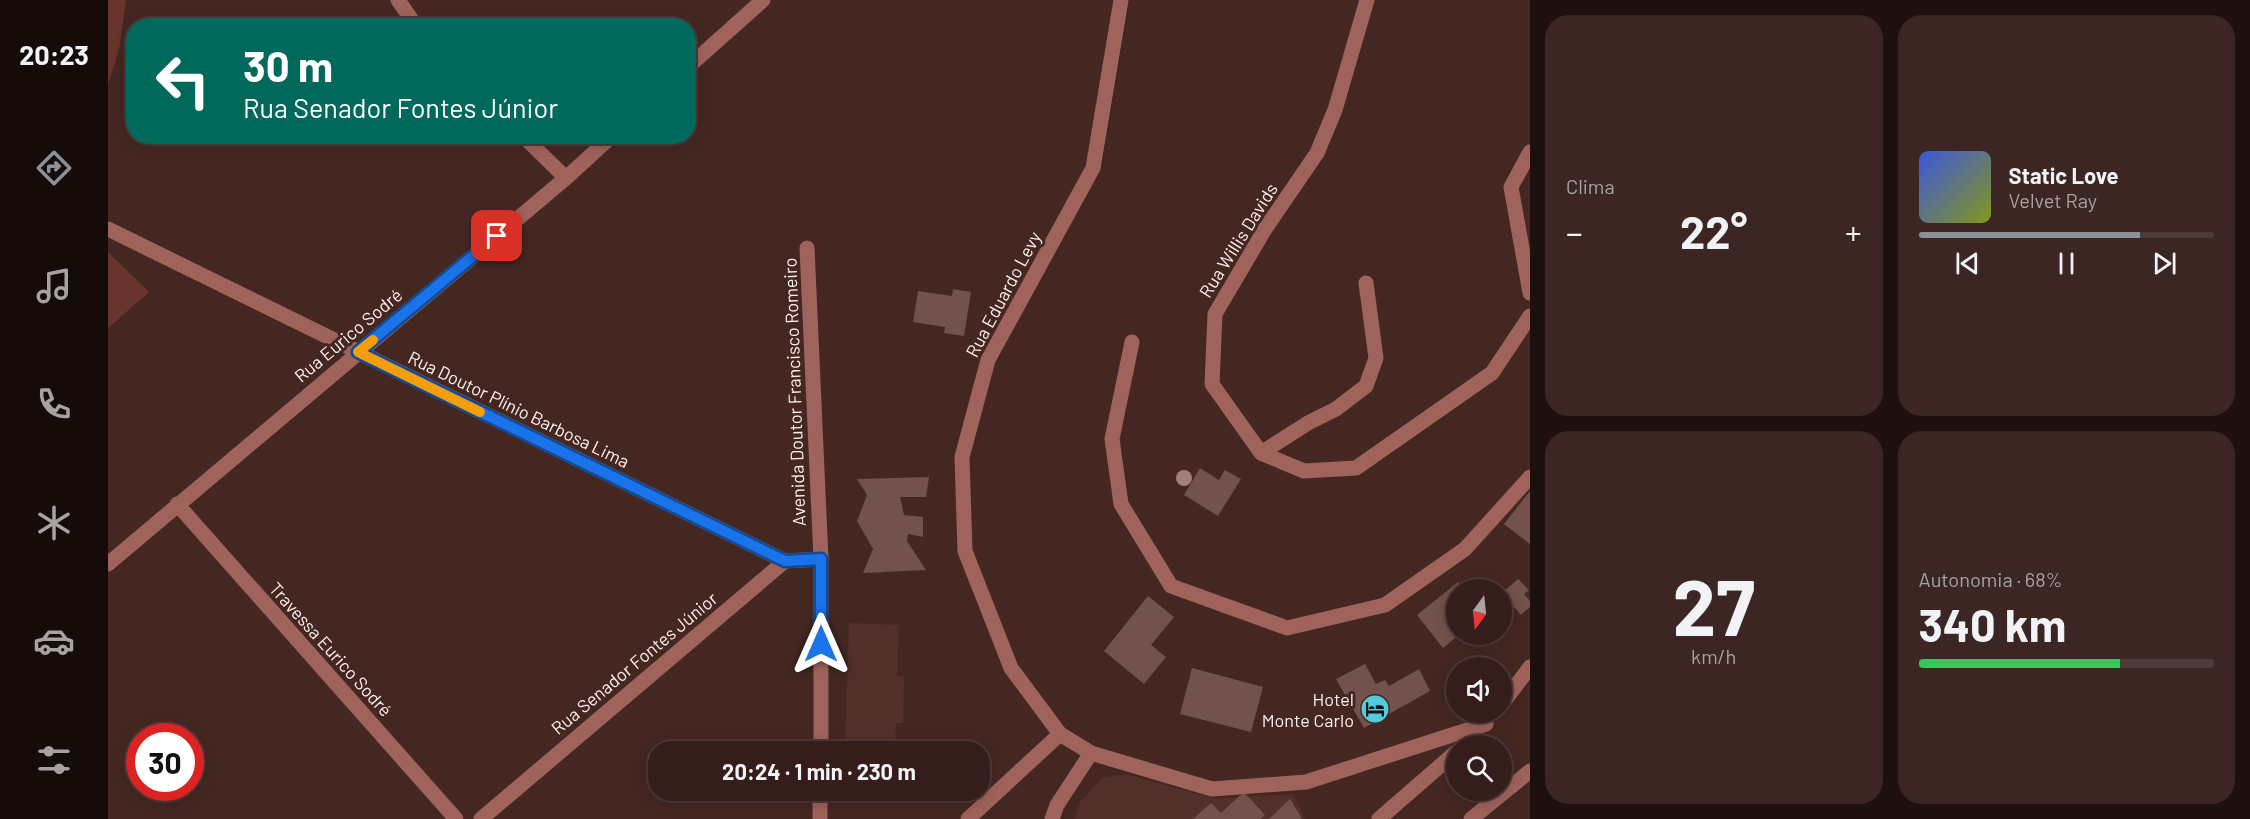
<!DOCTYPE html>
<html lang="pt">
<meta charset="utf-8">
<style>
:root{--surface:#341d1a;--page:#3c2623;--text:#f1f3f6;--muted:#a9a2a2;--line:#4e3b39;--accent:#8c9099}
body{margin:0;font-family:Barlow,sans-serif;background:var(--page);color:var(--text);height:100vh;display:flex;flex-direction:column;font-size:22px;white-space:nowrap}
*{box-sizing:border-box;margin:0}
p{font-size:20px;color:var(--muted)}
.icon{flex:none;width:33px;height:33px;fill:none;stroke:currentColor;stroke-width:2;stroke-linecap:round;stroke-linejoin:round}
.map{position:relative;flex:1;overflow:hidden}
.drawer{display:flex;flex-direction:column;gap:15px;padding:15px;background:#1d100e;width:720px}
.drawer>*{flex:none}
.banner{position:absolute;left:18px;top:18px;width:570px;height:126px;border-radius:24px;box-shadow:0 3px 15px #0003,0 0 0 2px var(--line);background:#00695c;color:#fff;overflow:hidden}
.needle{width:39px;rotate:195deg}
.controls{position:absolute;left:1338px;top:579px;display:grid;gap:12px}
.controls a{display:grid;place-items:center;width:66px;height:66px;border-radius:50%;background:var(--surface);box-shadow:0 3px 15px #0003,0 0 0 2px var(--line);font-size:30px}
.speed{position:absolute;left:18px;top:723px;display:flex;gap:12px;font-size:30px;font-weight:700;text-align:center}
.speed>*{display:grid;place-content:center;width:78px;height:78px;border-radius:50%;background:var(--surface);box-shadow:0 3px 15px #0003,0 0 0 2px var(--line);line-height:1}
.speed .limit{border:9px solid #d22;background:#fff;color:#111}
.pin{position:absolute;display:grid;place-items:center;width:51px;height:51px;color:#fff;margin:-26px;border-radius:12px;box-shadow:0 3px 9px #0006}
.me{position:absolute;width:66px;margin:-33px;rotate:0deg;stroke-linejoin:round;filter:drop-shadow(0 0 4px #0008)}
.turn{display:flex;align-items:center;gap:21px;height:126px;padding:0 18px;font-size:27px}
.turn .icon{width:78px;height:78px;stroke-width:2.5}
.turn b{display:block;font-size:42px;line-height:51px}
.big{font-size:45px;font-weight:700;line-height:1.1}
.drawer .tile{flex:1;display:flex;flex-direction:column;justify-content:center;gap:9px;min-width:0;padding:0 21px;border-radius:24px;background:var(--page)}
.drawer .dial{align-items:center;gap:0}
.dial b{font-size:78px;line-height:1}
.song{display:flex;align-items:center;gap:18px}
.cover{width:72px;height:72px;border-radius:9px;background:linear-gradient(135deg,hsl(230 70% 55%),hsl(70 70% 35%))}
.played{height:6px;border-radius:3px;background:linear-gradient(90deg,var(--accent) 75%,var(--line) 75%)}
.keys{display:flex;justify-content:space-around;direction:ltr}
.heat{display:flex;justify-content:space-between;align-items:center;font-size:33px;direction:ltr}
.charge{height:9px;border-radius:4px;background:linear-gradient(90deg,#34c759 68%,var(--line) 0)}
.drawer .tiles{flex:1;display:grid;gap:15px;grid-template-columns:repeat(2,1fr)}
.trip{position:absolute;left:540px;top:741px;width:342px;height:60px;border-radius:24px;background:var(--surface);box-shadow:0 3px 15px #0003,0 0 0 2px var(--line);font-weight:700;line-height:60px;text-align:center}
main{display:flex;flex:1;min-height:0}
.tab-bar{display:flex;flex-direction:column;width:108px;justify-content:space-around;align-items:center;background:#150c0a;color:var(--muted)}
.tab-bar .icon{width:42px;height:42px}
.tab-bar .current{color:var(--accent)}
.tab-bar b{font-size:27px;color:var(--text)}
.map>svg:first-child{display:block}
.built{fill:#532f2a}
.green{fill:#68342d}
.building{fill:#73514c}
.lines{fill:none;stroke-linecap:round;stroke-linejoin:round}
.minor{stroke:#a0635b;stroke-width:15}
.tree{fill:#a77e77}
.route-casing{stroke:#114b97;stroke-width:15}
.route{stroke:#1a73e8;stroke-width:10}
.slow{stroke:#f59e0b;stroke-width:10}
.labels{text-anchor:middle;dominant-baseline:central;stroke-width:6;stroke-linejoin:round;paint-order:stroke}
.street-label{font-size:18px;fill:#fdf0ee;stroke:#452722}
.poi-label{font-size:18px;fill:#fdf0ee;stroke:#452722;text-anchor:end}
</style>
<main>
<nav class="tab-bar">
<b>20:23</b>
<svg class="icon current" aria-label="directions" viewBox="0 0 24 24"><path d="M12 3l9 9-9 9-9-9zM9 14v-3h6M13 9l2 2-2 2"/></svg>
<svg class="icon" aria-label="music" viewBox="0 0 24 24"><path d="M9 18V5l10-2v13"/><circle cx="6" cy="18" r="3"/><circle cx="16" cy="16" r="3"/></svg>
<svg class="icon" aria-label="phone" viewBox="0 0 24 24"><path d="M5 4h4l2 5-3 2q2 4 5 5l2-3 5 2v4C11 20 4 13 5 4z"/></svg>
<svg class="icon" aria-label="climate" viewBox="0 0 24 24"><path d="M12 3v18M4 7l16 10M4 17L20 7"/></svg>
<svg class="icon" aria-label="car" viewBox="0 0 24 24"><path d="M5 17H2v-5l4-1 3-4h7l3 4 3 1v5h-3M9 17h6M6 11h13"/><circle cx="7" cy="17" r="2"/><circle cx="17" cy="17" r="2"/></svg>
<svg class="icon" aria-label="filters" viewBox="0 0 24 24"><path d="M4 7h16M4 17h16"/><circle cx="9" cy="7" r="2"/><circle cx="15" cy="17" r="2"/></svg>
</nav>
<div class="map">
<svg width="1422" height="819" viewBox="0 0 1422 819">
<rect width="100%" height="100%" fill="#452722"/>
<path class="built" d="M 741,623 L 791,625 L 789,676 L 796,677 L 795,723 L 788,723 L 787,751 L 737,751 Z
M 1017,774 L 1107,799 L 1185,794 L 1197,819 L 967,819 L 972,802 L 994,778 Z"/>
<path class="green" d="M 0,0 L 18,0 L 11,50 L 0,84 Z
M 0,252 L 41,292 L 0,328 Z"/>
<path class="building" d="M 845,289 L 863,292 L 856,336 L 836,333 L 837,327 L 805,322 L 810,291 L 844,296 Z
M 1092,468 L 1111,480 L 1117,470 L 1133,479 L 1110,516 L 1076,495 Z
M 821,477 L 818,497 L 792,497 L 796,515 L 815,517 L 815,537 L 800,534 L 799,541 L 818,570 L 755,573 L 765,549 L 749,521 L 759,495 L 749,479 Z
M 1422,491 L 1422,544 L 1396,524 Z
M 1410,579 L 1421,590 L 1416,594 L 1422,601 L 1422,607 L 1413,615 L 1394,593 Z
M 1350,582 L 1356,590 L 1348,590 L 1348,634 L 1352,634 L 1335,648 L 1309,615 Z
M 1040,596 L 1066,617 L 1043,645 L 1058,657 L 1036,684 L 996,651 Z
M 1257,664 L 1268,684 L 1277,680 L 1281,686 L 1311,669 L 1322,691 L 1256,728 L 1228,679 Z
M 1084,668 L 1155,687 L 1143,732 L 1072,714 Z
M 1136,792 L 1157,815 L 1152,819 L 1085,819 L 1103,803 L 1113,813 Z
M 1182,799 L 1194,819 L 1161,819 Z"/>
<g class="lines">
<path class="minor" d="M 290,0 L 308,26
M 1013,0 L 985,168 L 880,360 L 854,457 L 857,551 L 903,668 L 952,734 L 983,753 L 1104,789 L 1198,782 L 1378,724
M 1259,0 L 1227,110 L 1209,153 L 1157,229 L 1107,314 L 1104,384 L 1153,453 L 1196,471 L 1248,468 L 1384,373 L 1422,316
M 580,67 L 655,0
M 415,136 L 458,178
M 1422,152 L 1403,187 L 1422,293
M 0,229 L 677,561
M 699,248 L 713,559 L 713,752
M 1024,342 L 1004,439 L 1013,504 L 1063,586 L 1179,628 L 1277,605 L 1357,549 L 1422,477
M 1153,453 L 1200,423 L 1228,409 L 1258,386 L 1268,358 L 1258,283
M 69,504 L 348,819
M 0,564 L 458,178 L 504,136
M 1394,704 L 1422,667
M 373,819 L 677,561 L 713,559
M 712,819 L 712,790
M 860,819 L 952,734
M 944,819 L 949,805 L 983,753
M 1271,819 L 1348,752
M 1363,819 L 1422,771"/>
</g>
<circle class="tree" cx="1076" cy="478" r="8"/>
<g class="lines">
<g class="route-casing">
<path id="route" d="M 389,236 L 250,352 L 677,561 L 713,559 L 713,644"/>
</g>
<use href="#route" class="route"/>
<path class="slow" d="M 265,340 L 250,352 L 372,412"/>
</g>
<defs>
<g id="hotel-disc" transform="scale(1.5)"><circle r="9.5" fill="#53cbdc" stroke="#452722"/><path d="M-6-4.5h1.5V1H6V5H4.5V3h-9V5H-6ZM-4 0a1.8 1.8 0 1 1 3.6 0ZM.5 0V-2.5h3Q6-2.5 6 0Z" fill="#111"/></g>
</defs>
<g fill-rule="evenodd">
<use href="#hotel-disc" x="1267" y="709"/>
</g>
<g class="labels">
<g class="street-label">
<text transform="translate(1130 240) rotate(-58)">Rua Willis Davids</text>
<text transform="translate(895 294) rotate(-62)">Rua Eduardo Levy</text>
<text transform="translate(240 335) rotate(-40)">Rua Eurico Sodré</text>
<text transform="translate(686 392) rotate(-92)">Avenida Doutor Francisco Romeiro</text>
<text transform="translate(411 409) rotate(26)">Rua Doutor Plínio Barbosa Lima</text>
<text transform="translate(223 649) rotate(48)">Travessa Eurico Sodré</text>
<text transform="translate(526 663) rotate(-40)">Rua Senador Fontes Júnior</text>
</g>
<g class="poi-label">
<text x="1246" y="699">Hotel<tspan x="1246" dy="21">Monte Carlo</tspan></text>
</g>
</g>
</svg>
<div class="controls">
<a><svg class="needle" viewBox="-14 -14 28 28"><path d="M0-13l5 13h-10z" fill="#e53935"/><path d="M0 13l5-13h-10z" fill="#a9a2a2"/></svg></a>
<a><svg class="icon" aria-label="sound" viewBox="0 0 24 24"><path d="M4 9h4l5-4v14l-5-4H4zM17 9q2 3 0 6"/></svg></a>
<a><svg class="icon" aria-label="search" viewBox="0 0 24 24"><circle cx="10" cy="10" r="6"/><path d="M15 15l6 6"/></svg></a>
</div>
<div class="speed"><div class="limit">30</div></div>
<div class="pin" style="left:389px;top:236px;background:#d93025"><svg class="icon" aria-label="arrive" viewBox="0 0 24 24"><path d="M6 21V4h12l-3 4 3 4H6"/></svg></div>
<svg class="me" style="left:713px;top:644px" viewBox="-20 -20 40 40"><path d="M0-17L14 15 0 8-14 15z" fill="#1a73e8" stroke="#fff" stroke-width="4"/></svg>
<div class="trip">20:24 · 1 min · 230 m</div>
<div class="banner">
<div class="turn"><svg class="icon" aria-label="left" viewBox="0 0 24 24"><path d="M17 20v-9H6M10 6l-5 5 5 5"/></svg><div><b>30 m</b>Rua Senador Fontes Júnior</div></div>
</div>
</div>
<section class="drawer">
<div class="tiles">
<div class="tile"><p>Clima</p>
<div class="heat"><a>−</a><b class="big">22°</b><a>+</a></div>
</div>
<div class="tile">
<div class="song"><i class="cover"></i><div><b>Static Love</b><p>Velvet Ray</p></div></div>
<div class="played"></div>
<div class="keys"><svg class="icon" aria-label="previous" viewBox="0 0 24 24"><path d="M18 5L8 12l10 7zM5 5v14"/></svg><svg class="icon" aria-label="pause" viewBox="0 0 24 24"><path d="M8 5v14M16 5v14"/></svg><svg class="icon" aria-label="next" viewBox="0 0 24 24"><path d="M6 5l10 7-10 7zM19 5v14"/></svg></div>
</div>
<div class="tile dial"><b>27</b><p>km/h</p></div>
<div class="tile"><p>Autonomia · 68%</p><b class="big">340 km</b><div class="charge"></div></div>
</div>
</section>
</main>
